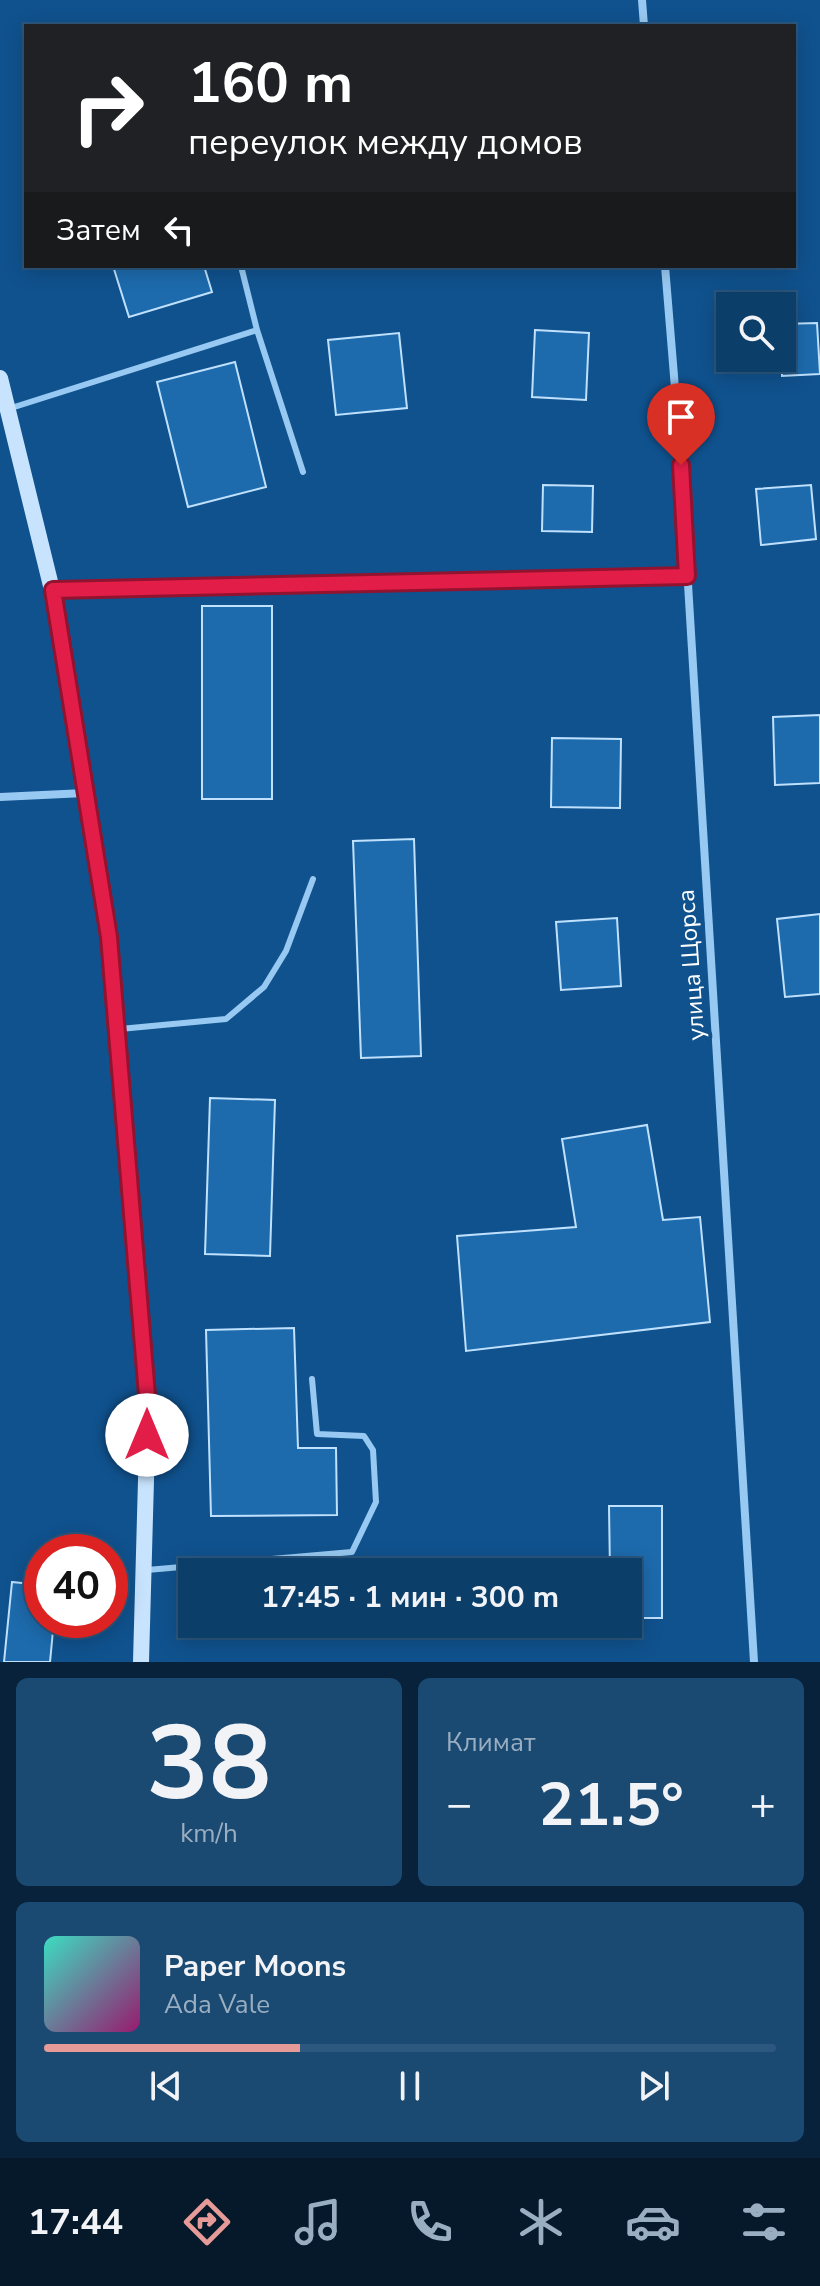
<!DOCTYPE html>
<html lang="ru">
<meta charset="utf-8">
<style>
:root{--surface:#0c3e6a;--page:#1a4972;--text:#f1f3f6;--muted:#9aaec1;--line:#2c577e;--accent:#e69b98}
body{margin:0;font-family:"Nunito Sans",sans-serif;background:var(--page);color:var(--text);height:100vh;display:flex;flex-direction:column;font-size:30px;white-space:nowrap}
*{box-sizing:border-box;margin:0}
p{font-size:26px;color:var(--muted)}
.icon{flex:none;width:44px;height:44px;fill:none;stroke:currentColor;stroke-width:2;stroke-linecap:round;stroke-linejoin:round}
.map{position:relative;height:1662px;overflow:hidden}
.panel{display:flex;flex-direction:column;gap:16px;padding:16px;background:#07223a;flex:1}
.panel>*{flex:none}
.guide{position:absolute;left:24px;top:24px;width:772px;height:244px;border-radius:0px;box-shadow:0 4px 20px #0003,0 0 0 2px var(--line);background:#202124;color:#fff;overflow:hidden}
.buttons{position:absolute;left:716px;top:292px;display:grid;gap:16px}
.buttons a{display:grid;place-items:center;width:80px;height:80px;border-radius:0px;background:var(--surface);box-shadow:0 4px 20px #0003,0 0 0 2px var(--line);font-size:40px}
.speed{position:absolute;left:24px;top:1534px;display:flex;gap:16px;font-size:40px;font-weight:700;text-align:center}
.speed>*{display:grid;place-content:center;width:104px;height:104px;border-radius:50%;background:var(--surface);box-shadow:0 4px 20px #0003,0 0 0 2px var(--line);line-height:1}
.speed .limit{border:12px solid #d22;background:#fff;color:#111}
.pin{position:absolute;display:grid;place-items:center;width:68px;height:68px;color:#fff;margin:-82px -34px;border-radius:50% 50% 50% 0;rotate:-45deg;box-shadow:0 0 8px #0007}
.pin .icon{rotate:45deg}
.me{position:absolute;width:88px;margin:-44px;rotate:0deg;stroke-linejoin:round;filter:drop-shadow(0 0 6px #0008)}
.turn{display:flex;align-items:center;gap:28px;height:168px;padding:0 32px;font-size:36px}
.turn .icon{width:104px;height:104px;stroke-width:2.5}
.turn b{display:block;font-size:56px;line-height:68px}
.then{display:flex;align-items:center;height:76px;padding:0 32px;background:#0003;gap:16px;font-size:30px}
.big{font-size:60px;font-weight:700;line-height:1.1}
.panel .tile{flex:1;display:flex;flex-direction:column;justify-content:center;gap:12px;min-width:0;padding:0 28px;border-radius:12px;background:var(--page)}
.panel .dial{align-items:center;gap:0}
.dial b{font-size:104px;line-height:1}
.song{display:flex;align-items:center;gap:24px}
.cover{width:96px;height:96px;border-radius:12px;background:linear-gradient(135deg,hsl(170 70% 55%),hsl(320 70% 35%))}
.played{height:8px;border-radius:4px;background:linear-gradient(90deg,var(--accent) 35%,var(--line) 35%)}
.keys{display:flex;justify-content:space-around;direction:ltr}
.heat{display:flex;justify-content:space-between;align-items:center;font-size:44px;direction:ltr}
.panel .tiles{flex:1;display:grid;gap:16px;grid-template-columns:1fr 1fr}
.tile:last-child{grid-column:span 2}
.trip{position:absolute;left:178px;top:1558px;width:464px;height:80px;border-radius:0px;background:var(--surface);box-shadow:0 4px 20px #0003,0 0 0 2px var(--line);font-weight:700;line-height:80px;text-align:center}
.tabs{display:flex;height:128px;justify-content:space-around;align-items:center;background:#05192a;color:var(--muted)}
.tabs .icon{width:56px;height:56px}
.tabs .current{color:var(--accent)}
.tabs b{font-size:36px;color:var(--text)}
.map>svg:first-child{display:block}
.building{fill:#1d6bad;stroke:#bfe1fd;stroke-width:2}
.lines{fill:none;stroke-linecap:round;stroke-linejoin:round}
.lane{stroke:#98c9f2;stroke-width:6}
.street{stroke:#98c9f2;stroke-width:8}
.secondary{stroke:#c7e3fd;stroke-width:16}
.route-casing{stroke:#92132f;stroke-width:20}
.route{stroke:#e11d48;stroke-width:14}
.labels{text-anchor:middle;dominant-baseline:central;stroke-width:8;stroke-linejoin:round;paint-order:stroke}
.street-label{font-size:24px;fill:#fff;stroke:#10528e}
</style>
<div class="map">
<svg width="820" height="1662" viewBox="0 0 820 1662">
<rect width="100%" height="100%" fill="#10528e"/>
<path class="building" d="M 113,266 L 204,266 L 212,292 L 129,317 Z
M 817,323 L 820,374 L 782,376 L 782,324 Z
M 535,330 L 589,333 L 586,400 L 532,397 Z
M 399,333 L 407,408 L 336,415 L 328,340 Z
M 235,362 L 266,487 L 188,507 L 157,382 Z
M 543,485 L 593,486 L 592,532 L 542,531 Z
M 811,485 L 816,539 L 761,545 L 756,489 Z
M 202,606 L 272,606 L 272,799 L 202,799 Z
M 820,715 L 820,783 L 775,785 L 773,717 Z
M 552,738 L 621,739 L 620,808 L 551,807 Z
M 414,839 L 421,1056 L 361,1058 L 353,841 Z
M 820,914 L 820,994 L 785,997 L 777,919 Z
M 617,918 L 621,986 L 561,990 L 556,922 Z
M 210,1098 L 275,1100 L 270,1256 L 205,1254 Z
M 647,1125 L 663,1220 L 700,1217 L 710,1322 L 466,1351 L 457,1236 L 576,1227 L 562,1139 Z
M 294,1328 L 298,1448 L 336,1448 L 337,1515 L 211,1516 L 206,1330 Z
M 609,1506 L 662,1506 L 662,1618 L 628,1618 L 628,1572 L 610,1572 Z
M 12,1582 L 42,1585 L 42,1620 L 54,1620 L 50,1662 L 4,1662 Z"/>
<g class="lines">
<path class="lane" d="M 241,266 L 257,330
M 8,409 L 257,330 L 303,472
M 55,589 L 687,576
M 120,1029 L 226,1019 L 264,987 L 286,951 L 313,879
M 147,1570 L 352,1552 L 376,1502 L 373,1450 L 364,1436 L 317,1434 L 312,1379"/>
<path class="street" d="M 642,0 L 644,26
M 665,266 L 679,437 L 754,1662
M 0,797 L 85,793"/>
<path class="secondary" d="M 0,378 L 55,602 L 109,937 L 148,1407 L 141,1662"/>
</g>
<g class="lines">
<g class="route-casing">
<path id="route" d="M 147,1435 L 148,1407 L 109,937 L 53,590 L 687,576 L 681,465"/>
</g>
<use href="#route" class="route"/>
</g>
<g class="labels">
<g class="street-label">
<text transform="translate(691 965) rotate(-94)">улица Щорса</text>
</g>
</g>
</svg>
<div class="buttons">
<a><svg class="icon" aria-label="search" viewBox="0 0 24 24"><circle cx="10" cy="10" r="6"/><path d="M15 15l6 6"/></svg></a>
</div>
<div class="speed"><div class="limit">40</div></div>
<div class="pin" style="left:681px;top:465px;background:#d93025"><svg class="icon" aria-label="arrive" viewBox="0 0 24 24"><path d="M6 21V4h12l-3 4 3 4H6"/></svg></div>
<svg class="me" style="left:147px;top:1435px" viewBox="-20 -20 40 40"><circle r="19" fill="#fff"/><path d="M0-13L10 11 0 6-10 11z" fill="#e11d48"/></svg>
<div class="trip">17:45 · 1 мин · 300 m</div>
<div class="guide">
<div class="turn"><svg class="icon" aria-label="right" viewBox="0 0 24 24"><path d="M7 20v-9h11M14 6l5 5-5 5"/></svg><div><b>160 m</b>переулок между домов</div></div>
<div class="then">Затем<svg class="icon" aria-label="left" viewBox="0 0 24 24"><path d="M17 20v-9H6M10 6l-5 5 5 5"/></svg></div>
</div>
</div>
<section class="panel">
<div class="tiles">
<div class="tile dial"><b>38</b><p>km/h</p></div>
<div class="tile"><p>Климат</p>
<div class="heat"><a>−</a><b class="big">21.5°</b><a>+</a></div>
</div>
<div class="tile">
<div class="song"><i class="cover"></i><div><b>Paper Moons</b><p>Ada Vale</p></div></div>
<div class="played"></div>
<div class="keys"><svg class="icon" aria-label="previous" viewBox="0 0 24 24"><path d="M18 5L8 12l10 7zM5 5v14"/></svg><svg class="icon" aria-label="pause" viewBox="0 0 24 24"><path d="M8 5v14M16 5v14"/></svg><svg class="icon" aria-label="next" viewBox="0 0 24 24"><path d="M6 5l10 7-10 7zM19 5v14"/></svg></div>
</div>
</div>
</section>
<nav class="tabs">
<b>17:44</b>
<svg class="icon current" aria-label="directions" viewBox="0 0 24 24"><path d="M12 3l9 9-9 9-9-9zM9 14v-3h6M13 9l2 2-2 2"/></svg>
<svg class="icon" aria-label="music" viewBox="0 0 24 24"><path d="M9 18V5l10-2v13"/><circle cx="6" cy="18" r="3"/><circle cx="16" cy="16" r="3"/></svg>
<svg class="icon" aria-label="phone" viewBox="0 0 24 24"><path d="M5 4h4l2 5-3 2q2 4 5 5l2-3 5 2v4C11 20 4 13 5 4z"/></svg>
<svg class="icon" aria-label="climate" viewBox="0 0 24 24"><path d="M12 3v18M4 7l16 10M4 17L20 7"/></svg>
<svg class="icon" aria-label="car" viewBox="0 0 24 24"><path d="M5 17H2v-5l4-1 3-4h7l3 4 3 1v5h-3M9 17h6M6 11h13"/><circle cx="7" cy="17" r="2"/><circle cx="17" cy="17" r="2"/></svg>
<svg class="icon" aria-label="filters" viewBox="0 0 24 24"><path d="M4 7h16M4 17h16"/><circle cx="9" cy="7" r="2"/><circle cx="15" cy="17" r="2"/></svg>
</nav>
